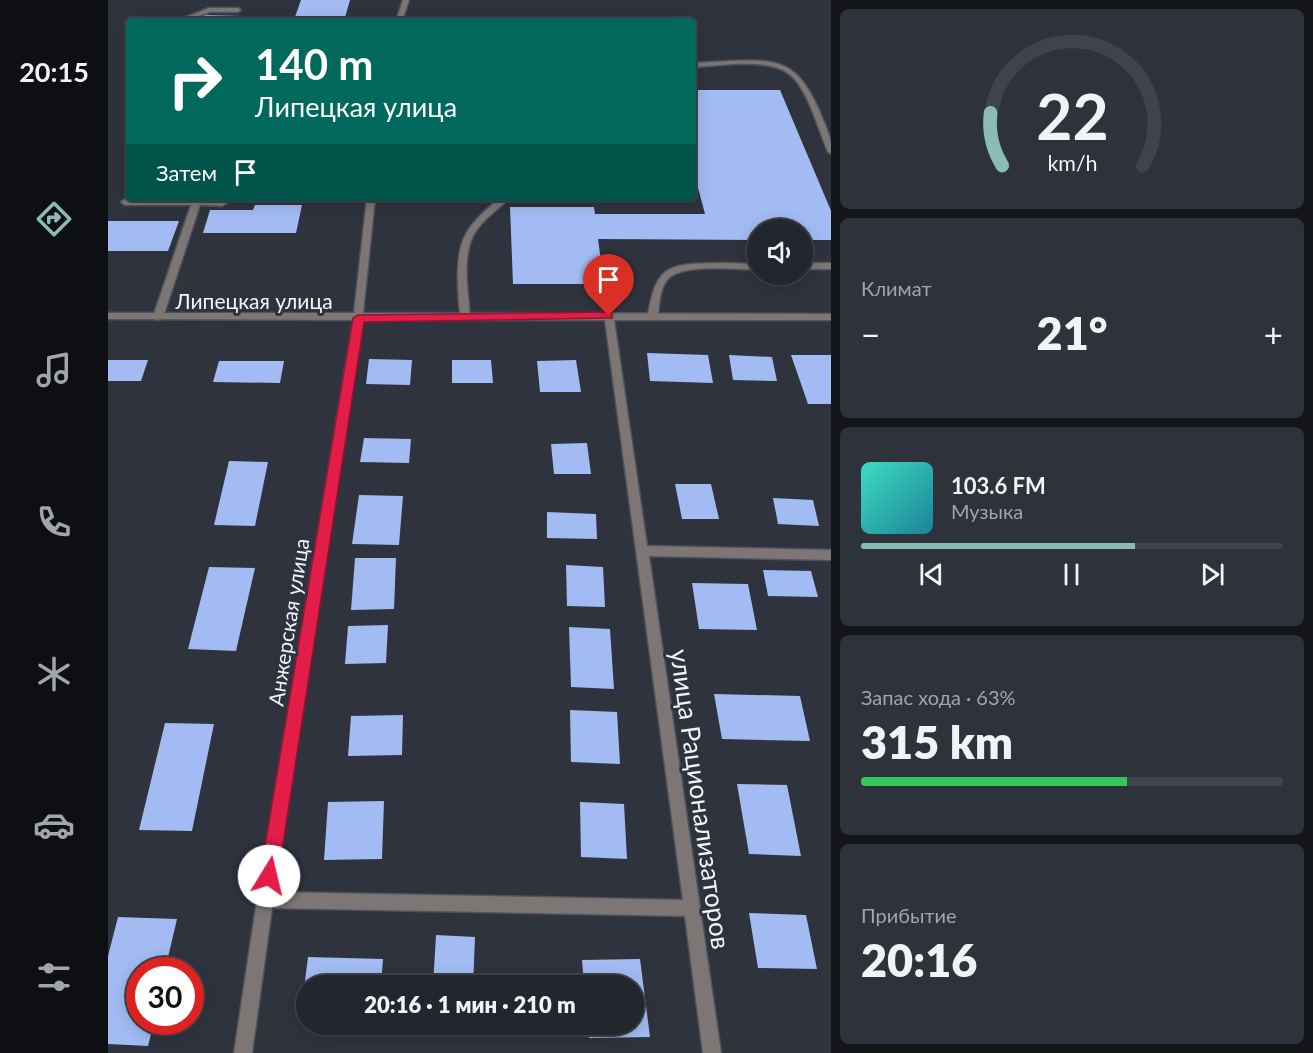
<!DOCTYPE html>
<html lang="ru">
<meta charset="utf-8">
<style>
:root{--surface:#22262e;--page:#2e323a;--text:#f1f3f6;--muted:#a2a5aa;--line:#3f434a;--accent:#8bbbb9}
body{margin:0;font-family:Lato,sans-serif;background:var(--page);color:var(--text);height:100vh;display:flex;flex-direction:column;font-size:22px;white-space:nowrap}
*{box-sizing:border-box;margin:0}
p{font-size:20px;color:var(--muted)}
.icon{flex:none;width:33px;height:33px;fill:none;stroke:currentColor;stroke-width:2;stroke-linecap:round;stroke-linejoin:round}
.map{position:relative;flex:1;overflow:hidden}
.drawer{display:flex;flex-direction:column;gap:9px;padding:9px;background:#131519;width:482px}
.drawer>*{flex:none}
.banner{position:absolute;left:18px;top:18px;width:570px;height:183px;border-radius:6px;box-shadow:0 3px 15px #0003,0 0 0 2px var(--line);background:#00695c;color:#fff;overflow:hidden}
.controls{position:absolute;left:639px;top:219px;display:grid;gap:12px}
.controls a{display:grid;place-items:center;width:66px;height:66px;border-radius:50%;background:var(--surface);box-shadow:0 3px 15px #0003,0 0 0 2px var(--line);font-size:30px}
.speed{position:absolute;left:18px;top:957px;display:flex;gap:12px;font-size:30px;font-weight:700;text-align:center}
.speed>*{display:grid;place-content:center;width:78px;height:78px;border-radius:50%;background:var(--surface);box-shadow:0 3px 15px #0003,0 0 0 2px var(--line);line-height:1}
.speed .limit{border:9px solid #d22;background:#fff;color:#111}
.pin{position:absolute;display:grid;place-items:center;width:51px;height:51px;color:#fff;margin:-62px -26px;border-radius:50% 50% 50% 0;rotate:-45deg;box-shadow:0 0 6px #0007}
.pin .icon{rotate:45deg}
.me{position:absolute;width:66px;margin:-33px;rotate:9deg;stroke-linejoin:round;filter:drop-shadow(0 0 4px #0008)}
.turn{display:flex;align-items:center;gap:21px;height:126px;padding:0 30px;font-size:27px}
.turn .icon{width:78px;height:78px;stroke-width:2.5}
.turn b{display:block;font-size:42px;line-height:51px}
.then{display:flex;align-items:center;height:57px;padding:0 30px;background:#0003;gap:12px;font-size:22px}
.big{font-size:45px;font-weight:800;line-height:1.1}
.drawer .tile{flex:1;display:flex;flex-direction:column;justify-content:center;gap:9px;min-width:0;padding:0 21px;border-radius:9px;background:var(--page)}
.drawer .dial{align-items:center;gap:0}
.dial svg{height:156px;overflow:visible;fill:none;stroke:var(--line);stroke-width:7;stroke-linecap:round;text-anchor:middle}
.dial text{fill:var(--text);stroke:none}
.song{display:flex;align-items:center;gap:18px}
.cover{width:72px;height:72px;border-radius:9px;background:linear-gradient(135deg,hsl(170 70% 55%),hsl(190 70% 35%))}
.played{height:6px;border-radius:3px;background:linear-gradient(90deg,var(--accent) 65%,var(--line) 65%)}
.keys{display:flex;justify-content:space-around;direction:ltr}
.heat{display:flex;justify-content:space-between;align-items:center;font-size:33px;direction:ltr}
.charge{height:9px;border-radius:4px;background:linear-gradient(90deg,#34c759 63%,var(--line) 0)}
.trip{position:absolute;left:188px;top:975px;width:348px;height:60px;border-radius:30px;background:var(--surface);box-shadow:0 3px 15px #0003,0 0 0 2px var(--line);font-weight:800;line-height:60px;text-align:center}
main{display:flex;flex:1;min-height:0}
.dock{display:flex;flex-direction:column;width:108px;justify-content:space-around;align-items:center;background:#0e0f12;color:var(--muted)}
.dock .icon{width:42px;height:42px}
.dock .current{color:var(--accent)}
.dock b{font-size:27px;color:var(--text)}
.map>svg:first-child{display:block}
.building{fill:#a2bbf2}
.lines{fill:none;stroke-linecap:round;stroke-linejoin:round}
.service-casing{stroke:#4d525c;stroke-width:3}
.minor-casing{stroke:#4d525c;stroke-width:3}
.service{fill:#7d7674;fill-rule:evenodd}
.minor{fill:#7d7674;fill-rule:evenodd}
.route{fill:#e11d48;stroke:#92132f;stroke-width:1.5}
.labels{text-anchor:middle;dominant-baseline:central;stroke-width:6;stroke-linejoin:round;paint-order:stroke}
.street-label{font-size:21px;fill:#f1f4fb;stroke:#2e333e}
.near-street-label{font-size:26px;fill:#f1f4fb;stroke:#2e333e}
</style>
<main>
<nav class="dock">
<b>20:15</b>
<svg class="icon current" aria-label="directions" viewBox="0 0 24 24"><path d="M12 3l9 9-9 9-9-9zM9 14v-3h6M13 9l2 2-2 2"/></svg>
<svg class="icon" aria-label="music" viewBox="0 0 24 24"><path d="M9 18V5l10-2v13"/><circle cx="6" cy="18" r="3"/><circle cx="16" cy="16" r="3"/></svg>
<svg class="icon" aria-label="phone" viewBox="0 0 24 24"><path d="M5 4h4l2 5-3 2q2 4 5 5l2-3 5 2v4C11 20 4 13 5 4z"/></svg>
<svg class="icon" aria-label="climate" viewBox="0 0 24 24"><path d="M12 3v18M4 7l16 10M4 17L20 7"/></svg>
<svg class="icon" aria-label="car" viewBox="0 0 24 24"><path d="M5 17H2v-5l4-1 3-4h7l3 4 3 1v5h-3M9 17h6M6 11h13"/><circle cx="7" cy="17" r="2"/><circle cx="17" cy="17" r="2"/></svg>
<svg class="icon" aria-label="filters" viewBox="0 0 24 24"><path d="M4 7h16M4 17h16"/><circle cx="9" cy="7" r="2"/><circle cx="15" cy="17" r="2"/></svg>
</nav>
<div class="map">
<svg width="724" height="1053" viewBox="0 0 724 1053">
<rect width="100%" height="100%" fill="#2e333e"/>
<path class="building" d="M 193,0 L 242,0 L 236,21 L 87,21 L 90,15 L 187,17 Z
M 585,90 L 672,90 L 724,213 L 724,240 L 694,240 L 694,230 L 650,230 L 650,240 L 490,239 L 496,284 L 405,284 L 402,207 L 486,207 L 487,214 L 597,214 L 585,169 Z
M 155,198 L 191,198 L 190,203 L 154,203 Z
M 147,205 L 194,205 L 188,233 L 95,233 L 102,210 L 145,210 Z
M 0,221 L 71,221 L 60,251 L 0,251 Z
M 539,353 L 600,355 L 605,383 L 542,381 Z
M 621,355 L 664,357 L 669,381 L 625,380 Z
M 683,355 L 724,355 L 724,404 L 700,404 Z
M 261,359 L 304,360 L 302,385 L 258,384 Z
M 0,360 L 40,360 L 33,381 L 0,381 Z
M 344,360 L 383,360 L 385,383 L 344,383 Z
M 468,360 L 473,392 L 432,392 L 429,361 Z
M 111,361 L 176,361 L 172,383 L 105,382 Z
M 256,438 L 303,439 L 301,463 L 252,462 Z
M 479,443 L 483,474 L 446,474 L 443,444 Z
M 121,461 L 160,462 L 147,526 L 106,525 Z
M 567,484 L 603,484 L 611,519 L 574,519 Z
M 251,495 L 295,496 L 291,545 L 244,544 Z
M 665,498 L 705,500 L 711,526 L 670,524 Z
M 439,512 L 488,514 L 489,539 L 439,538 Z
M 247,558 L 288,558 L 286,609 L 243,610 Z
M 458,565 L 495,567 L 497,607 L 459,606 Z
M 101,567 L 147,568 L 128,651 L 80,649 Z
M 655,570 L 703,571 L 710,597 L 660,596 Z
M 584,583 L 640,584 L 649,630 L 591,629 Z
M 280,625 L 278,663 L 237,664 L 240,626 Z
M 461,627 L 502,629 L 506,689 L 463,687 Z
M 606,694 L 692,696 L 702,741 L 614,739 Z
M 462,710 L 509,712 L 512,764 L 463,762 Z
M 295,715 L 294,755 L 240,756 L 243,716 Z
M 57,723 L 106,724 L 84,831 L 31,830 Z
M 629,784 L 679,785 L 693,856 L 641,854 Z
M 276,801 L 274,859 L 216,860 L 220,802 Z
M 472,802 L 516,804 L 519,859 L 473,857 Z
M 641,913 L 698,915 L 709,969 L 650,968 Z
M 10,917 L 69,919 L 57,970 L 32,970 L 32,1022 L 46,1022 L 40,1046 L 0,1044 L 0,956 Z
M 328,935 L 367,937 L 365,986 L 325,986 Z
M 200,957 L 275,959 L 273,986 L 198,986 L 198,1012 L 193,1012 Z
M 532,959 L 542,1037 L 481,1038 L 480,1024 L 525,1024 L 525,986 L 476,986 L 474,960 Z
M 322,1024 L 363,1024 L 363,1032 L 322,1030 Z"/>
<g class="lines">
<g class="service-casing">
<path id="service" d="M 101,8 L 130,8 L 133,10 L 130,12 L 102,12 L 77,21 L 68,21 Z
M 623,61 C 673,59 689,62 711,110 C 717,125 724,138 724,154 L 720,152 C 711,131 699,87 681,74 C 659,57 611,66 585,67 L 585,63 Z
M 117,198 L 127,198 L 114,206 L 92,205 L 55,317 L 50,320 L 47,319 L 45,317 L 83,205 L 17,205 L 13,202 L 17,199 L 112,200 Z
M 392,198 L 401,198 C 391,209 379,216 370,228 C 352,251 360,290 362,317 L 357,320 L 354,319 C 350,310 351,297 350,287 C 348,240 357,227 392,198 Z
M 615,263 L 650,264 L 650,270 C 629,269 572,263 559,280 C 552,289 551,305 550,316 L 548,318 L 542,318 L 540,316 C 548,261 565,264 615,263 Z
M 694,263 L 724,263 L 724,269 L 694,269 Z"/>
</g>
<g class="minor-casing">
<path id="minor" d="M 295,0 L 301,0 L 294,21 L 288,21 Z
M 259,198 L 267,198 L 255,313 L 724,314 L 724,320 L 506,320 L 539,546 L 724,550 L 724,560 L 541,556 L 613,1053 L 595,1053 L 577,916 L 164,908 L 144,1053 L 126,1053 L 149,900 L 245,320 L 0,319 L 0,313 L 246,313 ZM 255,320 L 497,320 L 575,900 L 166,892 Z"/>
</g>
<use href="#service" class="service"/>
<use href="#minor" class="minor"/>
</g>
<path class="route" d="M 501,312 L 504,313 L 504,318 L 256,322 L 170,876 L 167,883 L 161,885 L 155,883 L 152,876 L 245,318 L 250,315 Z"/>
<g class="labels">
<g class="street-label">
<text x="146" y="300">Липецкая улица</text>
<text transform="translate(180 622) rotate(-81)">Анжерская улица</text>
</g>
<g class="near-street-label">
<text transform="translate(593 799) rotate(82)">улица Рационализаторов</text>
</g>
</g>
</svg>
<div class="controls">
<a><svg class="icon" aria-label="sound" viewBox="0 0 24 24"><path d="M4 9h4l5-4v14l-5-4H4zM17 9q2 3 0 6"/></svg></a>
</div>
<div class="speed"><div class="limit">30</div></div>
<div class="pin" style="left:501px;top:316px;background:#d93025"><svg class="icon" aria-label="arrive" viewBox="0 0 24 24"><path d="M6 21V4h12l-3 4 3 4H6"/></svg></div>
<svg class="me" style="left:161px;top:876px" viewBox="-20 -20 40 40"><circle r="19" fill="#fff"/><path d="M0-13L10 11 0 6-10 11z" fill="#e11d48"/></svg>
<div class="trip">20:16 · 1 мин · 210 m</div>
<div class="banner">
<div class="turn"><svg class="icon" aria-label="right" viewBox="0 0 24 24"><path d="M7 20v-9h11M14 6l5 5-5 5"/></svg><div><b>140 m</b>Липецкая улица</div></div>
<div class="then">Затем<svg class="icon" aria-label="arrive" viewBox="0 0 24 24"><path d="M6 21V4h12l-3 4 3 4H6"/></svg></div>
</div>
</div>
<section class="drawer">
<div class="tile dial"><svg viewBox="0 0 100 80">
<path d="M14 69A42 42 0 1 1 86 69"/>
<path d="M14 69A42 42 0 0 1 8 42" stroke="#8bbbb9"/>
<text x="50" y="56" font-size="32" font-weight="700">22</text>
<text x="50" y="72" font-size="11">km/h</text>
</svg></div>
<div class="tile"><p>Климат</p>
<div class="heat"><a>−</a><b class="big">21°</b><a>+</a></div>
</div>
<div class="tile">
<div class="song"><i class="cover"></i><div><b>103.6 FM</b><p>Музыка</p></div></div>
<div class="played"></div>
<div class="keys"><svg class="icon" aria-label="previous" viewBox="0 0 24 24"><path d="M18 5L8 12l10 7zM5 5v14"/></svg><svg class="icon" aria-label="pause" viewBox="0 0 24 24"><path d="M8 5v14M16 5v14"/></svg><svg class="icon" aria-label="next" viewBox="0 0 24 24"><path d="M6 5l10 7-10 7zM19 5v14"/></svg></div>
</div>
<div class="tile"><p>Запас хода · 63%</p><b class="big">315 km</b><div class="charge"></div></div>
<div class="tile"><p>Прибытие</p><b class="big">20:16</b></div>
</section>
</main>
